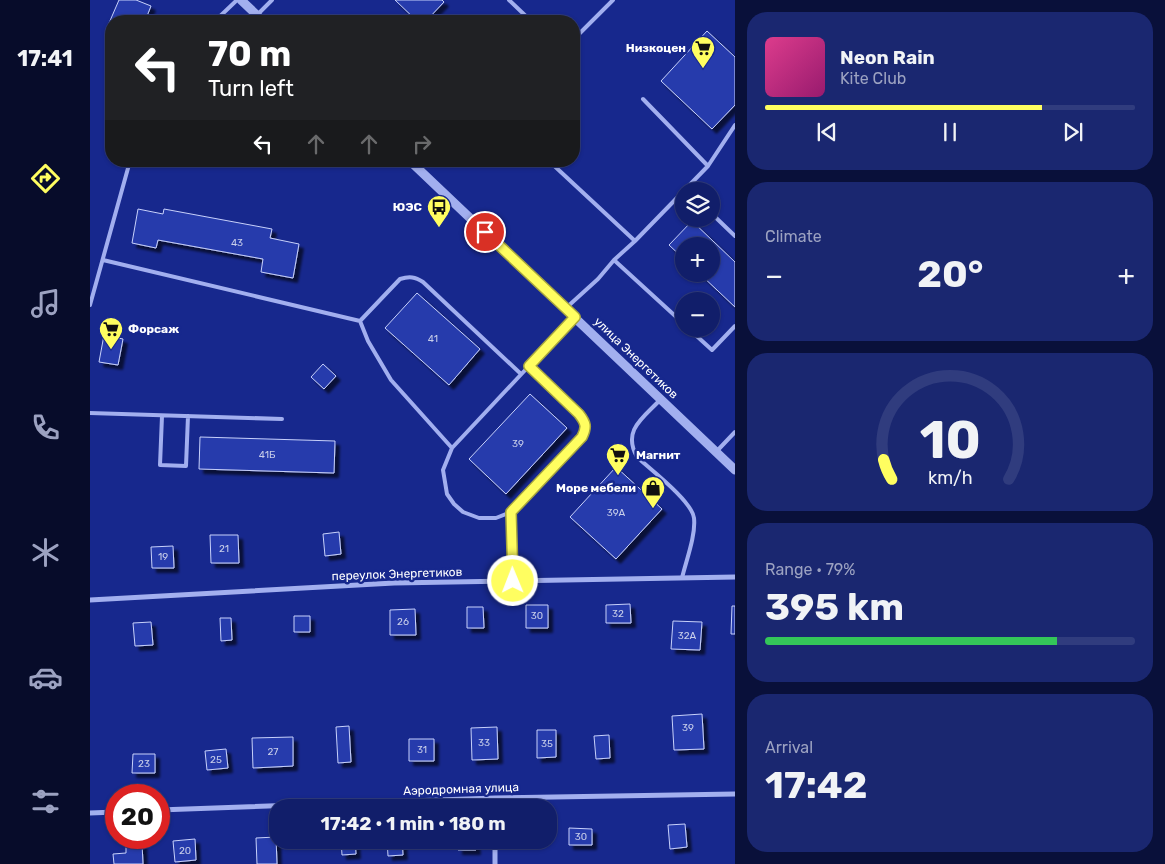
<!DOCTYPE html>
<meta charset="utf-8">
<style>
:root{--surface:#111e6a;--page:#1a2770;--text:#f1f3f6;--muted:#9ca2c1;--line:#303c7e;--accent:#fffe60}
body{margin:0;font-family:Rubik,sans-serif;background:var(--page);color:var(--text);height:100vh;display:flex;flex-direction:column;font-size:19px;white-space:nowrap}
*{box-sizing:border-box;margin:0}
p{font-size:16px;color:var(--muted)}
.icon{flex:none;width:28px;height:28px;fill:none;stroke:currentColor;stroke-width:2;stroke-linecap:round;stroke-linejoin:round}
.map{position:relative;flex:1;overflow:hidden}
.drawer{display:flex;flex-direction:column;gap:12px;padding:12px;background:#09103a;width:430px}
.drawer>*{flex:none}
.banner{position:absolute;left:15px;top:15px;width:475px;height:152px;border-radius:20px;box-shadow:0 1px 4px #0004,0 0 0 1px var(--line);background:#202124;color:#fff;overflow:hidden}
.controls{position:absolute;left:585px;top:182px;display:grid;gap:10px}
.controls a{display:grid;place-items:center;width:45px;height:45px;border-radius:50%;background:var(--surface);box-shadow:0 1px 4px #0004,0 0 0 1px var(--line);font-size:25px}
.speed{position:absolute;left:15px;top:784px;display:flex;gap:10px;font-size:25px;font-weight:700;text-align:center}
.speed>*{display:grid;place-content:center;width:65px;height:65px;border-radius:50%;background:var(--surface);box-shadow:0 1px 4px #0004,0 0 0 1px var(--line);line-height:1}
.speed .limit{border:8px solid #d22;background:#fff;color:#111}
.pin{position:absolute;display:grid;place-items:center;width:42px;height:42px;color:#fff;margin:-21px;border:2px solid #fff;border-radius:50%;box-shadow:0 1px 5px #0007}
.me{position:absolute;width:55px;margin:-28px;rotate:359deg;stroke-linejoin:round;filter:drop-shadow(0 0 4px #0008)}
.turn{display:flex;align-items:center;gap:18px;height:105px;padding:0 20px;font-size:22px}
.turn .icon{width:65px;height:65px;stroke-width:2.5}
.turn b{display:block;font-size:35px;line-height:42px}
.lanes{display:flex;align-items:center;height:48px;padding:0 20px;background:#0003;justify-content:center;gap:25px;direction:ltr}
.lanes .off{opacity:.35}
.big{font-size:38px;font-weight:700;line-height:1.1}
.drawer .tile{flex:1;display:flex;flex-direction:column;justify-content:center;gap:8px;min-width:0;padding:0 18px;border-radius:20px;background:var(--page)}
.drawer .dial{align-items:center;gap:0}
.dial svg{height:130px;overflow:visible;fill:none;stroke:var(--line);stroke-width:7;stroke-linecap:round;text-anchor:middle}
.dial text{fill:var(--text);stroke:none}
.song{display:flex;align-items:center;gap:15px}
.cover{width:60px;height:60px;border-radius:8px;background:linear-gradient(135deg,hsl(330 70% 55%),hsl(320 70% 35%))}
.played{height:5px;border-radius:2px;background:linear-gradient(90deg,var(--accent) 75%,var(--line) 75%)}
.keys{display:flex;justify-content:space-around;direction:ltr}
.heat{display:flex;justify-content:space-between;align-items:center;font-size:28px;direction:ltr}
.charge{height:8px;border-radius:4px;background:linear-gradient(90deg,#34c759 79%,var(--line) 0)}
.trip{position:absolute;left:179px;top:799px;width:288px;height:50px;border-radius:20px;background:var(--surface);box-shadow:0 1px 4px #0004,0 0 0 1px var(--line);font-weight:700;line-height:50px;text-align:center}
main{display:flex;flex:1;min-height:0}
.menu{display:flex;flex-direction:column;width:90px;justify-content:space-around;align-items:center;background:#070c2a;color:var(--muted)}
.menu .icon{width:35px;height:35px}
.menu .active{color:var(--accent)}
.menu b{font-size:22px;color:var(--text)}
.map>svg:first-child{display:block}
.building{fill:#253bac;stroke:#c8d1fb;filter:url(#shadow)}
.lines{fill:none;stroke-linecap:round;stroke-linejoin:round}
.service{stroke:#a2afef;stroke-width:4}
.minor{stroke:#a2afef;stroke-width:5}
.tertiary{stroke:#a2afef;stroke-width:9}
.route-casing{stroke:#a6a53e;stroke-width:12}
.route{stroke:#fffe60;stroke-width:9}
.labels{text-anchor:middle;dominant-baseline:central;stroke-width:5;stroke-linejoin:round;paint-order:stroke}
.number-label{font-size:10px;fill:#c8ceea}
.poi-label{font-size:12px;font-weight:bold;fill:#fff;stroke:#17288d;text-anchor:end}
.street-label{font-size:12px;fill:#fff;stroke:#17288d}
</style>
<main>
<nav class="menu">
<b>17:41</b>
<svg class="icon active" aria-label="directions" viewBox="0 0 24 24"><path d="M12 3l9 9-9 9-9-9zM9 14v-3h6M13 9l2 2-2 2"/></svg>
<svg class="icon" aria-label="music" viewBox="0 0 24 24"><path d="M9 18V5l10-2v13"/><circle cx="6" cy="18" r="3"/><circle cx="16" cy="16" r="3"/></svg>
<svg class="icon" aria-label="phone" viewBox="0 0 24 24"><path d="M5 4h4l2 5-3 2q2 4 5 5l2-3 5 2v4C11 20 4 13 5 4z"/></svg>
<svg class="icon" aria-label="climate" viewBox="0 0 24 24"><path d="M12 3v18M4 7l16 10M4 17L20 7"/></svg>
<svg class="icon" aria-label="car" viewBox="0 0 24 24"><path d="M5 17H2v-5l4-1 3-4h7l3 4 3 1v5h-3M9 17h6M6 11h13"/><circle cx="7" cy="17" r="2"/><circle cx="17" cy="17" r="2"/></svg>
<svg class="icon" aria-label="filters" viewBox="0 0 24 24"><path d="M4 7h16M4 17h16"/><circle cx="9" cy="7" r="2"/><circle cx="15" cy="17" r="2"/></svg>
</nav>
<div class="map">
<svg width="645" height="864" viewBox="0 0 645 864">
<defs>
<filter id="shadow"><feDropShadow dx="4.5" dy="4.5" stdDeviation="1" flood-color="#0009"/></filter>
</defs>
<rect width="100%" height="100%" fill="#17288d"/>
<path class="building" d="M 29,0 L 46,0 L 61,6 L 55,21 L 21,21 L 21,32 L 16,30 Z
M 305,0 L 352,0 L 354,2 L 336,21 L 327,21 Z
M 617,31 L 645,57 L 645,105 L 622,129 L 571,81 Z
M 48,209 L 73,214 L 74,209 L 182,229 L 180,238 L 209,244 L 203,278 L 171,272 L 173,259 L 68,240 L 66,248 L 42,243 Z
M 602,221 L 645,262 L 645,307 L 610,274 L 621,274 L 621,246 L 594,246 L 594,259 L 579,245 Z
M 327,293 L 390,349 L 359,385 L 295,328 Z
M 14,335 L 33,339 L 28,365 L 9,362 Z
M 233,364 L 246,376 L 234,389 L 221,377 Z
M 440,394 L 477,428 L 416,494 L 379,459 Z
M 110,437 L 245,441 L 244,473 L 109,469 Z
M 526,467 L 572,509 L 526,559 L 480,517 Z
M 249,532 L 251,554 L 235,556 L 233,534 Z
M 120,535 L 148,535 L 149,563 L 121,563 Z
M 83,546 L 84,568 L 62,568 L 61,547 Z
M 540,604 L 541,623 L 516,623 L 516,605 Z
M 436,605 L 458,605 L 458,628 L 436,628 Z
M 642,606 L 645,606 L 645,634 L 641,634 Z
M 377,607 L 393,607 L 394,628 L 377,628 Z
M 325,609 L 326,635 L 300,635 L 300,610 Z
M 204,616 L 220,616 L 220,632 L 204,632 Z
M 130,618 L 141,618 L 142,640 L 131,641 Z
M 583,621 L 612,622 L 610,650 L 581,649 Z
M 61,622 L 63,645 L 45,646 L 43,623 Z
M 612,714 L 614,749 L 584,750 L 582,716 Z
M 259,726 L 261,762 L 248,763 L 246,727 Z
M 407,727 L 408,759 L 382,760 L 381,728 Z
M 447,730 L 466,730 L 466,757 L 447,758 Z
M 519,735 L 520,758 L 506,759 L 504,736 Z
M 203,737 L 203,766 L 163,768 L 162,738 Z
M 319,739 L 344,739 L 344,761 L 319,761 Z
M 136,749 L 138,768 L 117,770 L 115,751 Z
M 43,754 L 65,754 L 65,773 L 42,773 Z
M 595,824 L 597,847 L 580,849 L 578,825 Z
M 479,828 L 502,829 L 502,845 L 479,845 Z
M 186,837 L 187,864 L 167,864 L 166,838 Z
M 105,839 L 106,860 L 85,862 L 83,841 Z
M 251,840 L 265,840 L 266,854 L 252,855 Z
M 297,840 L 312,840 L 313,855 L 298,856 Z
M 368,840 L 385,840 L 386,850 L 368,850 Z
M 52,843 L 53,864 L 24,864 L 23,854 L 36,853 L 36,844 Z"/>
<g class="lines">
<path class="service" d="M 419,0 L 441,21
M 168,14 L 182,0
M 125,21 L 147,0
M 484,39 L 523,0
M 553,99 L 618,166
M 459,161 L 545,241
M 621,213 L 645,236
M 13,260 L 270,321 L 278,341 L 301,380 L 362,448
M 524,260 L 594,324
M 0,305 L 40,161
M 476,308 L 508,279 L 524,260 L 545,241 L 618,166 L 645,125
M 270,321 L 310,279 C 320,276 325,277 333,282 L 431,374
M 599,329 L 622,350 L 645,326
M 571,399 C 553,418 532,430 547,457 C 560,469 602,501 604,518 C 606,535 596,561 592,578
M 0,413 L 192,419
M 72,416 L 70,465 L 96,466 L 98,416
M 626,452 L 645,432
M 421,512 L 492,437 C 497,427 496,423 489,414 L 439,366
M 423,581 L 421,512 L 406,518 L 389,518 L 373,512 L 364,504 L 357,494 L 353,470 L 362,448 L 484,318"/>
<path class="minor" d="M 0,600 L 304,583 L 645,577
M 405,798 L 405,808
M 69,810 L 405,798 L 645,794
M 0,813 L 26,812
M 405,840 L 405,864"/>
<path class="tertiary" d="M 151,0 L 173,21
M 320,161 L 645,470"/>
</g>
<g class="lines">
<g class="route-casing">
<path id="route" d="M 395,232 L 485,317 L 439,366 L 489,414 C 496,423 497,427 492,437 L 421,512 L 423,581"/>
</g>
<use href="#route" class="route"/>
</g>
<defs>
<g id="supermarket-pin" transform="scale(1.25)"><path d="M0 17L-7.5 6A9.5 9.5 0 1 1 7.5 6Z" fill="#fffe60" stroke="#17288d"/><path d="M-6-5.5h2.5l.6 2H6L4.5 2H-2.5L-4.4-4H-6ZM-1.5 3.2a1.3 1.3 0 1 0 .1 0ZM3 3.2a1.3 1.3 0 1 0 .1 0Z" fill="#111"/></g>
<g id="bus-pin" transform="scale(1.25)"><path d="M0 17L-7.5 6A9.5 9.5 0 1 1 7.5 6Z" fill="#fffe60" stroke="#17288d"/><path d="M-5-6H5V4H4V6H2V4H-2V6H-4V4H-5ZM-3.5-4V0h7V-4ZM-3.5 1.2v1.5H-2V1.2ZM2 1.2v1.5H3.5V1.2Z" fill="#111"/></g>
<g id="shop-pin" transform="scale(1.25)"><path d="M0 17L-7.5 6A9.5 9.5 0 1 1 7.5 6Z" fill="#fffe60" stroke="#17288d"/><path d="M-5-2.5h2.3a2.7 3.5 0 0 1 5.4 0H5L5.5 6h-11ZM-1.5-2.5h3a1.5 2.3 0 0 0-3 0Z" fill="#111"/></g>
</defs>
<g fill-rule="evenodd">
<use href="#supermarket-pin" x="613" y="48"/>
<use href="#bus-pin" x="349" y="207"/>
<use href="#supermarket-pin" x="21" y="329"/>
<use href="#supermarket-pin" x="528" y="455"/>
<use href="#shop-pin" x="563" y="488"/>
</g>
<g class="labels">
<g class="number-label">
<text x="147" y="243">43</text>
<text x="343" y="339">41</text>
<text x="428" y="444">39</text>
<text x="177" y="455">41Б</text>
<text x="526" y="513">39А</text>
<text x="134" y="549">21</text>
<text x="73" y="557">19</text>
<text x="528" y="614">32</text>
<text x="447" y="616">30</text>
<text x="313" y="622">26</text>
<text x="597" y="636">32А</text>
<text x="598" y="728">39</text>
<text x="394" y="743">33</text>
<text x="457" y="744">35</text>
<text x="332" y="750">31</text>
<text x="183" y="752">27</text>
<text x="126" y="760">25</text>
<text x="54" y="764">23</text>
<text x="491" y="837">30</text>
<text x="95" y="851">20</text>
</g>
<g class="poi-label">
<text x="596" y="48">Низкоцен</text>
<text x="332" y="207">ЮЭС</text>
<text x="38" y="329" text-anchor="start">Форсаж</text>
<text x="546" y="455" text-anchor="start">Магнит</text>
<text x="546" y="488">Море мебели</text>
</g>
<g class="street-label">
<text transform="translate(546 358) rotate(44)">улица Энергетиков</text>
<text transform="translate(307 574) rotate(-2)">переулок Энергетиков</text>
<text transform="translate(371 789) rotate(-2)">Аэродромная улица</text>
</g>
</g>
</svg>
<div class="controls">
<a><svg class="icon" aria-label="layers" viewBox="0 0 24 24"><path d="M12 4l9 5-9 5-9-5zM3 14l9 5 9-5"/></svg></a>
<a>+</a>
<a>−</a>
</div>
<div class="speed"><div class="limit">20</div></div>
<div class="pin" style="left:395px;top:232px;background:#d93025"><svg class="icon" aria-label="arrive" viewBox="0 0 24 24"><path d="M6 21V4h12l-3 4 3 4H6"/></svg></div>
<svg class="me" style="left:423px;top:581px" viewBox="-20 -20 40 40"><circle r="17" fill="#fffe60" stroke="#fff" stroke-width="3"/><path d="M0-11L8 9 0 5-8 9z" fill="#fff"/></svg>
<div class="trip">17:42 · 1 min · 180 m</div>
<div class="banner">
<div class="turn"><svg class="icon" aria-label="left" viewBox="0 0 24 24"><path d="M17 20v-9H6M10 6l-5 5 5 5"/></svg><div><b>70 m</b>Turn left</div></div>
<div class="lanes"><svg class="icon" aria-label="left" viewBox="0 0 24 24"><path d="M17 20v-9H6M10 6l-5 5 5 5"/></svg><svg class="icon off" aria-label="ahead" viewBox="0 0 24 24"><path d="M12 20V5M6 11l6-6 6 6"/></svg><svg class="icon off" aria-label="ahead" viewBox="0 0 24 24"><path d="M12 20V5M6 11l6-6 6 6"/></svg><svg class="icon off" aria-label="right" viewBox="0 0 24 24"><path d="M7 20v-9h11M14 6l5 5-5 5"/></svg></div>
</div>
</div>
<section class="drawer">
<div class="tile">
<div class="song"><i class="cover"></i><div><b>Neon Rain</b><p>Kite Club</p></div></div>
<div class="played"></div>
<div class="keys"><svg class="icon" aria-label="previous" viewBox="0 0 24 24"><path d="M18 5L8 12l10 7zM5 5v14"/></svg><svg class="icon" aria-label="pause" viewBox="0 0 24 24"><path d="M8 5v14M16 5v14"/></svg><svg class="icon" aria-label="next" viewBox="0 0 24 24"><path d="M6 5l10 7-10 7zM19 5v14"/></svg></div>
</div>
<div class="tile"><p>Climate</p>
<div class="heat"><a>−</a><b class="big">20°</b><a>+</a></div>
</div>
<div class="tile dial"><svg viewBox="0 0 100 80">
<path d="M14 69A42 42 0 1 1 86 69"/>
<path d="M14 69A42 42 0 0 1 9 57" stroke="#fffe60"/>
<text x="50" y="56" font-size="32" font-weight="700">10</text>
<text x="50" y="72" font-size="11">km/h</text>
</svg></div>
<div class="tile"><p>Range · 79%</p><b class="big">395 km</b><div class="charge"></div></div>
<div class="tile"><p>Arrival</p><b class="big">17:42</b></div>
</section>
</main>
